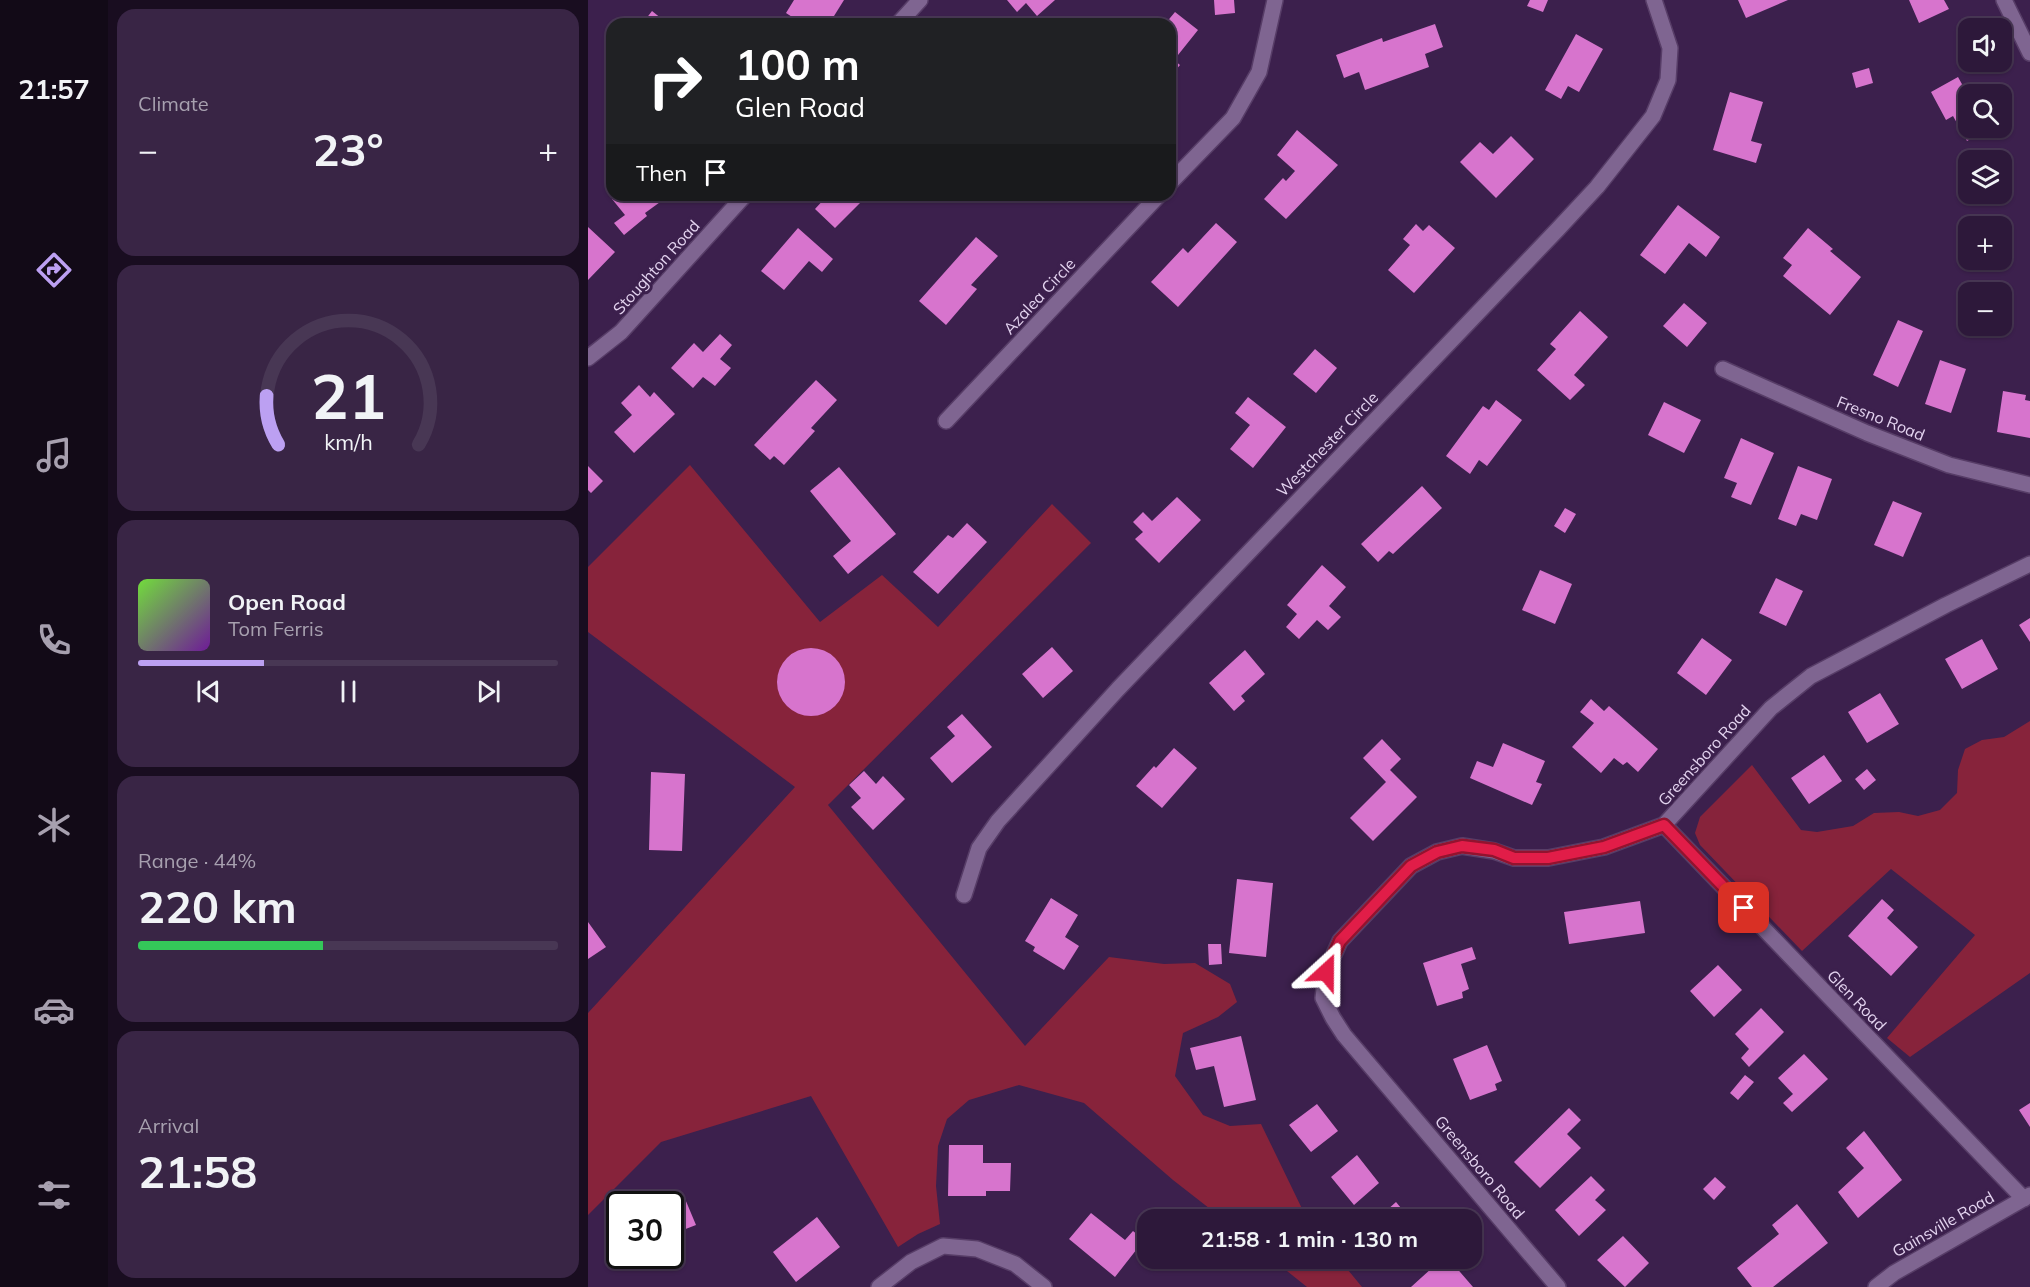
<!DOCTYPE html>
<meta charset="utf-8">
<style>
:root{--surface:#2d183a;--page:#392545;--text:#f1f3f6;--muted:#a7a0af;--line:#483754;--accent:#bca0f2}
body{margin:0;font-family:Mulish,sans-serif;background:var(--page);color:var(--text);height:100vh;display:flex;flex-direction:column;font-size:22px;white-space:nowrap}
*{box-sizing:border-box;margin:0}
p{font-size:20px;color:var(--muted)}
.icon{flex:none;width:33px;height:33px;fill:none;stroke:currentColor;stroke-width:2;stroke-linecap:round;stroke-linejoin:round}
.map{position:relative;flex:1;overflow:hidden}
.side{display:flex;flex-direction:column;gap:9px;padding:9px;background:#190d20;width:480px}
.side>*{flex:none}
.banner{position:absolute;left:18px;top:18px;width:570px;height:183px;border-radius:18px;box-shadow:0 2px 4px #0004,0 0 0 2px var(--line);background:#202124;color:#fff;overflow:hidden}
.fabs{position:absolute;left:1370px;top:18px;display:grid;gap:12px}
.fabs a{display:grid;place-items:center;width:54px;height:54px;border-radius:12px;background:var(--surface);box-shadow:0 2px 4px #0004,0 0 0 2px var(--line);font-size:30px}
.speed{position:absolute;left:18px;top:1191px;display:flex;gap:12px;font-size:30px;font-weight:700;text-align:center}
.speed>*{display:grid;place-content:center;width:78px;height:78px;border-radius:50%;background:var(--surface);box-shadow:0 2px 4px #0004,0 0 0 2px var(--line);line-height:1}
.speed .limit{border:3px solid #111;border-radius:9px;background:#fff;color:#111}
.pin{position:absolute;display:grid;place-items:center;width:51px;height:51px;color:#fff;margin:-26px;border-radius:12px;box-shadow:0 3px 9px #0006}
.me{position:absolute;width:66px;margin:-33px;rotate:24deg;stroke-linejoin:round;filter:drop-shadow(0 0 4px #0008)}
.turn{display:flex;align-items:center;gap:21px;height:126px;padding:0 30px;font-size:27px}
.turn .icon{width:78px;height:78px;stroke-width:2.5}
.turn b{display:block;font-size:42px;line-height:51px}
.then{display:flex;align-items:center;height:57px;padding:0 30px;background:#0003;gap:12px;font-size:22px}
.big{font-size:45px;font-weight:700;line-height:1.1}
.side .card{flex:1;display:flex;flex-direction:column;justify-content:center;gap:9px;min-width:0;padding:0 21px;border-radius:18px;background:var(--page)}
.side .dial{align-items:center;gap:0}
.dial svg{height:156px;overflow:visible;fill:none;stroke:var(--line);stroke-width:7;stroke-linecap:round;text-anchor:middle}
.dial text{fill:var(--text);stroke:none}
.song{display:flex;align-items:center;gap:18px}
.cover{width:72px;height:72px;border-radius:9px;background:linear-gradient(135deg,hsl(100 70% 55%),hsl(280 70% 35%))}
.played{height:6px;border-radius:3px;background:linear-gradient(90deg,var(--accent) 30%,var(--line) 30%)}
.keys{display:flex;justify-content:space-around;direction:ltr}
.heat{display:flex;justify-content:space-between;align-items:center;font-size:33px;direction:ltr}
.charge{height:9px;border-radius:4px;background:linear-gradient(90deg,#34c759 44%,var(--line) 0)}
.trip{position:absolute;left:549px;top:1209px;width:345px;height:60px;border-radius:18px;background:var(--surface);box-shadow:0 2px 4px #0004,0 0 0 2px var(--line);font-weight:700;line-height:60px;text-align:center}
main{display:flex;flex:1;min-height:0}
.menu{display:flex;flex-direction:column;width:108px;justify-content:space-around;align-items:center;background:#120a17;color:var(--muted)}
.menu .icon{width:42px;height:42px}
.menu .active{color:var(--accent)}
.menu b{font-size:27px;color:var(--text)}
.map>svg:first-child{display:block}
.green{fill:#87233b}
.building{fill:#d774cd}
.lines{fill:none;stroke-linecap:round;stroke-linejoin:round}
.minor-casing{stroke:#573d67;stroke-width:18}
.minor{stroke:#7f6591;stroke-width:15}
.route-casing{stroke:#92132f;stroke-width:15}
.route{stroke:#e11d48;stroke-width:10}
.labels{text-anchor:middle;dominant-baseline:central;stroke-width:6;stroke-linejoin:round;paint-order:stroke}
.street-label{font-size:16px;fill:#e4d4f0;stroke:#3c204d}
</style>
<main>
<nav class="menu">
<b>21:57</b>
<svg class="icon active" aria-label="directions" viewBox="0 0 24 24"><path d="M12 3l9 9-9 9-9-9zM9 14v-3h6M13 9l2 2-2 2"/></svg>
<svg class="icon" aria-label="music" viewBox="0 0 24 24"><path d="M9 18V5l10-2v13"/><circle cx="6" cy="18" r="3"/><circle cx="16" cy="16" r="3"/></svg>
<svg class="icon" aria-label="phone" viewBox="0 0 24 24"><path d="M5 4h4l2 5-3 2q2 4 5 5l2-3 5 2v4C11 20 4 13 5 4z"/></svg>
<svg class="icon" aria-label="climate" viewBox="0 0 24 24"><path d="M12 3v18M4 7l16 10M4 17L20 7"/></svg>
<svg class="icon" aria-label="car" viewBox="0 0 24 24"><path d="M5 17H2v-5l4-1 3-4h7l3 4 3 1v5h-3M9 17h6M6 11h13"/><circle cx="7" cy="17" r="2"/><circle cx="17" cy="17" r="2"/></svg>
<svg class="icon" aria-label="filters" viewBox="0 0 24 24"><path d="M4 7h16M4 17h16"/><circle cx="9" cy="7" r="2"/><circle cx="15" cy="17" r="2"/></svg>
</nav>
<section class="side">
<div class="card"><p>Climate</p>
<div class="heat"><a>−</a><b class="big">23°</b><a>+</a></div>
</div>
<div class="card dial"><svg viewBox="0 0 100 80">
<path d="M14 69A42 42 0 1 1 86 69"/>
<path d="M14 69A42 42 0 0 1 8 44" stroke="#bca0f2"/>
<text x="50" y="56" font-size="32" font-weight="700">21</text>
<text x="50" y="72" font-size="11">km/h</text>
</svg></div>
<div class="card">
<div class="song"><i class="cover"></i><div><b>Open Road</b><p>Tom Ferris</p></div></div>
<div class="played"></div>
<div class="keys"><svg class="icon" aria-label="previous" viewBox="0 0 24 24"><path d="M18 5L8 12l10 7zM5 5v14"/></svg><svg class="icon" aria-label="pause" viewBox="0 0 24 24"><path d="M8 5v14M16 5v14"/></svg><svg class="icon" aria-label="next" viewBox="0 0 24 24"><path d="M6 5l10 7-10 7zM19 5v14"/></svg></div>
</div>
<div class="card"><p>Range · 44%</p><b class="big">220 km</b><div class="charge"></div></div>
<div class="card"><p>Arrival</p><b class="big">21:58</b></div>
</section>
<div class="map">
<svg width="1442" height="1287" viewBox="0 0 1442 1287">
<rect width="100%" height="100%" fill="#3c204d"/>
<path class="green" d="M 102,465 L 232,622 L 294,575 L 350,627 L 464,504 L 503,543 L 240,805 L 437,1046 L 521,957 L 576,964 L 607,963 L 642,984 L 649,1002 L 630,1017 L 595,1033 L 587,1076 L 615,1115 L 642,1126 L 673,1124 L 719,1219 L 635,1219 L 585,1180 L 496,1103 L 431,1085 L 381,1100 L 359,1119 L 350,1146 L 348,1186 L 352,1224 L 330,1234 L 310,1247 L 223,1096 L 73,1142 L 0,1215 L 0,1013 L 207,787 L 0,632 L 0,567 Z
M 1442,721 L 1442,973 L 1322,1057 L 1299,1038 L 1387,935 L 1303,869 L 1214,951 L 1112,845 L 1107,833 L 1112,817 L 1164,765 L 1213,830 L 1229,832 L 1265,826 L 1286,813 L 1311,812 L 1330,816 L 1352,810 L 1369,793 L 1370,770 L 1377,749 L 1394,740 L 1416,737 Z
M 684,1259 L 751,1259 L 774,1287 L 719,1287 Z"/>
<path class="building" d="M 206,0 L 256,0 L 241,24 L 215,24 L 198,13 Z
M 419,0 L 467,0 L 449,16 L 438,3 L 429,12 Z
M 626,0 L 646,0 L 647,13 L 627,15 Z
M 942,0 L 960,0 L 955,12 L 939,6 Z
M 1150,0 L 1200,0 L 1158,18 Z
M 1321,0 L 1356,0 L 1361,9 L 1331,23 Z
M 64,11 L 74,19 L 70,24 L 54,24 Z
M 587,12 L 610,30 L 586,60 L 592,65 L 582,77 L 582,24 L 577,24 Z
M 847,24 L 855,47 L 837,54 L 841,67 L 777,90 L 771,72 L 756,78 L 748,55 L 794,38 L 795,42 Z
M 988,34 L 1015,49 L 991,92 L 980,86 L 973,99 L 957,90 Z
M 1281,68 L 1285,83 L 1268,88 L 1264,73 Z
M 1370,77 L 1380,95 L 1380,128 L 1402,128 L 1379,141 L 1365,116 L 1358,120 L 1343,92 Z
M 1142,92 L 1175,102 L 1163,141 L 1174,144 L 1168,163 L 1125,150 Z
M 709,130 L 750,165 L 698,219 L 676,199 L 695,178 L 698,181 L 707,171 L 689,155 Z
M 923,136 L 946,159 L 908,198 L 872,162 L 892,142 L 905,154 Z
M 29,195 L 77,195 L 79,197 L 57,213 L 59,216 L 36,235 L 26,223 L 37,215 L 24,199 Z
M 249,195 L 280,195 L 247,228 L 227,209 L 238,197 L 242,202 Z
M 1090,205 L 1132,237 L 1118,257 L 1101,243 L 1077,274 L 1052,255 Z
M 628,223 L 649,242 L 590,307 L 563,282 L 595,248 L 600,253 Z
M 828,224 L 835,231 L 841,225 L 867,248 L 826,293 L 800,270 L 822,245 L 815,239 Z
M 0,227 L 27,252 L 0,280 Z
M 210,228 L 245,259 L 234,272 L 221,261 L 196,290 L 173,271 Z
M 1220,228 L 1245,249 L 1242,251 L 1273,277 L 1242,315 L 1195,276 L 1204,265 L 1195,258 Z
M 388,237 L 410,256 L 383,285 L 389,289 L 358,325 L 331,301 Z
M 1096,303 L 1119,323 L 1099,347 L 1075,326 Z
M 992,311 L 1020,337 L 986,375 L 997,385 L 982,400 L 949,370 L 968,349 L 962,344 Z
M 1310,320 L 1335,331 L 1310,387 L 1285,375 Z
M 132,334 L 144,345 L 132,359 L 143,368 L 127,386 L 115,377 L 105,388 L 83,368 L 106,343 L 115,352 Z
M 727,349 L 749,368 L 728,393 L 705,374 Z
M 1352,360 L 1378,369 L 1363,413 L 1337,404 Z
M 228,380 L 249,400 L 223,428 L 227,431 L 196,465 L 186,456 L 182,460 L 166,445 Z
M 51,385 L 62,397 L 66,392 L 87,414 L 46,453 L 26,432 L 44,415 L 33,403 Z
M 1415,391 L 1438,395 L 1437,400 L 1442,401 L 1442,438 L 1409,432 Z
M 660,397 L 698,427 L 665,468 L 642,449 L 662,425 L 647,413 Z
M 908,400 L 934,420 L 899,466 L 891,460 L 882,474 L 858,456 L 895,406 L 901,410 Z
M 1076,402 L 1113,420 L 1096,453 L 1060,435 Z
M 1153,438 L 1186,453 L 1163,505 L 1143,497 L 1149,483 L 1136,478 Z
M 0,466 L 15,481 L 3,493 L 0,490 Z
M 1210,466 L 1244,479 L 1229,520 L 1213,514 L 1208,526 L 1190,519 Z
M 251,467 L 308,534 L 260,574 L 245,556 L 263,541 L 222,491 Z
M 834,486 L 854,508 L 805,554 L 801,551 L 790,562 L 773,544 Z
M 589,497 L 613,520 L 571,563 L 547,539 L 555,532 L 545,522 L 555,512 L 564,521 Z
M 1305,501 L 1334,513 L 1315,557 L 1286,545 Z
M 977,508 L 988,514 L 977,533 L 966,526 Z
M 379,523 L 399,542 L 350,594 L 325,572 L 360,535 L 365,538 Z
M 734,565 L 758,587 L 741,606 L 753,617 L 740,630 L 729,620 L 711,639 L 698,627 L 709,614 L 699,605 Z
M 952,570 L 984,584 L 967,624 L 934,610 Z
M 1188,578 L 1215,591 L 1198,626 L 1171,613 Z
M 1442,618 L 1442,642 L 1431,625 Z
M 1114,638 L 1144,660 L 1118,695 L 1089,673 Z
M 1394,639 L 1410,669 L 1374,689 L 1357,659 Z
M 464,647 L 485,671 L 455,698 L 434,674 Z
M189 682a34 34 0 1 1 68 0a34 34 0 1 1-68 0Z
M 657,650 L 677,674 L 653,696 L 657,701 L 646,711 L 621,683 Z
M 1292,693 L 1311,724 L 1279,743 L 1260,712 Z
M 1003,699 L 1016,711 L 1021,706 L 1070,749 L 1050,772 L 1039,762 L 1035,765 L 1026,758 L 1013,773 L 984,747 L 1006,723 L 992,712 Z
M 374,714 L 404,747 L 364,783 L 342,758 L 367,736 L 359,727 Z
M 794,739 L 813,759 L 802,770 L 829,797 L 785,841 L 762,818 L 798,782 L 775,758 Z
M 915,743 L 957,761 L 948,782 L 954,784 L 944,805 L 882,778 L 889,761 L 905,767 Z
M 586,748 L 609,768 L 574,808 L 548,786 L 566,766 L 568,768 Z
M 1236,755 L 1254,781 L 1221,804 L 1203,778 Z
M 1279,769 L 1288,780 L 1276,790 L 1267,779 Z
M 276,771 L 288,784 L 295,776 L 317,799 L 285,830 L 263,807 L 273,798 L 261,785 Z
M 63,772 L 97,774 L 94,851 L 61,850 Z
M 649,879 L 685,883 L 678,957 L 641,953 Z
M 463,898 L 490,915 L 477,937 L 491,946 L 476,970 L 445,951 L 447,947 L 437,941 Z
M 1294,899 L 1306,910 L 1299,918 L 1330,947 L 1303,976 L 1260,936 Z
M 1052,901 L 1057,933 L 981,944 L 976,912 Z
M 0,922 L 18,947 L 0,959 Z
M 620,944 L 633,944 L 634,964 L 621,965 Z
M 884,947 L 888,959 L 873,964 L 881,989 L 874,992 L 875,998 L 849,1006 L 835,963 Z
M 1130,965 L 1154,990 L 1126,1017 L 1102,991 Z
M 1173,1008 L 1196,1032 L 1161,1067 L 1153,1058 L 1161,1049 L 1147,1034 Z
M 653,1036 L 668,1100 L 636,1107 L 626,1066 L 608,1070 L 602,1048 Z
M 899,1045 L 914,1081 L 907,1084 L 909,1090 L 882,1100 L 865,1059 Z
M 1216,1054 L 1240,1079 L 1204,1112 L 1195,1103 L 1205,1094 L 1190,1078 Z
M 1157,1075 L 1166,1082 L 1150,1100 L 1142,1093 Z
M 1442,1103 L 1442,1127 L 1431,1110 Z
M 729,1104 L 750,1131 L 723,1152 L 701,1125 Z
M 981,1108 L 993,1120 L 979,1134 L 993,1148 L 952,1188 L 926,1162 Z
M 1276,1131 L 1314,1180 L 1270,1218 L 1250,1192 L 1276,1168 L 1258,1148 Z
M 361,1145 L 395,1145 L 395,1163 L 423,1163 L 422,1191 L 398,1191 L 398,1196 L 360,1196 Z
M 769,1155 L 791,1183 L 766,1205 L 743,1177 Z
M 1003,1176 L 1017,1190 L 1007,1200 L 1018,1210 L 991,1236 L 967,1210 Z
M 1127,1177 L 1138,1187 L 1126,1200 L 1115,1189 Z
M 62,1192 L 67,1204 L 50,1204 L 48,1198 Z
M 95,1194 L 108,1225 L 82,1235 L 82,1204 L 69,1204 Z
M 808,1202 L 823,1220 L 788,1220 Z
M 1209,1204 L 1240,1243 L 1185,1287 L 1164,1287 L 1149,1268 L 1191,1234 L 1184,1225 Z
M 503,1213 L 537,1240 L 545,1231 L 556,1240 L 527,1277 L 481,1239 Z
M 229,1217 L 252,1247 L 208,1282 L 185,1252 Z
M 1035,1236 L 1061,1263 L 1037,1287 L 1009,1260 Z
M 855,1258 L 860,1258 L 885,1287 L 823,1287 Z"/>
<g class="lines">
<g class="minor-casing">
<path id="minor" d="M 1416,0 L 1442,53
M 310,24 L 332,0
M 582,183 L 645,118 L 671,72 L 687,0
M 0,358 L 33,332 L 157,195
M 1135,369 L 1279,433 L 1361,465 L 1442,485
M 358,421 L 571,195
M 1076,825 L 1436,1199
M 376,895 L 391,848 L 410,821 L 530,689 L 970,229 L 1009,187 L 1065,116 L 1080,80 L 1082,48 L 1066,0
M 291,1287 L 323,1262 L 355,1246 L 389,1249 L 427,1264 L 456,1287
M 970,1287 L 756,1035 L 745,1018 L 735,998 L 738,972 L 752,941 L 823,866 L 849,852 L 874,846 L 906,851 L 926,858 L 960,858 L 1016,847 L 1076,825 L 1183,708 L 1223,676 L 1358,605 L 1442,564
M 1288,1287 L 1306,1273 L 1442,1195"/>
</g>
<use href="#minor" class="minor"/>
</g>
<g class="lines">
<g class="route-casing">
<path id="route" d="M 738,972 L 752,941 L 823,866 L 849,852 L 874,846 L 906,850 L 926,858 L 960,858 L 1016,847 L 1076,825 L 1156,908"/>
</g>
<use href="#route" class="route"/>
</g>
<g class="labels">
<g class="street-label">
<text transform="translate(68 267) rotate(-48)">Stoughton Road</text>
<text transform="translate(451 296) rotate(-47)">Azalea Circle</text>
<text transform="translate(1293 418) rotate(22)">Fresno Road</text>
<text transform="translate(739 444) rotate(-46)">Westchester Circle</text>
<text transform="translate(1116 755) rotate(-48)">Greensboro Road</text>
<text transform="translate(1269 1000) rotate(46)">Glen Road</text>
<text transform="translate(892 1167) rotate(50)">Greensboro Road</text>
<text transform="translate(1355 1224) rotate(-30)">Gainsville Road</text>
</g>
</g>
</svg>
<div class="fabs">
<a><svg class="icon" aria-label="sound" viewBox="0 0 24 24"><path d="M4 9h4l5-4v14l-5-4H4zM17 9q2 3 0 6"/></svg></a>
<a><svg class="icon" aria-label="search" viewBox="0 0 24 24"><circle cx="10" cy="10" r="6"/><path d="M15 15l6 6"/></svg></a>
<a><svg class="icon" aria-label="layers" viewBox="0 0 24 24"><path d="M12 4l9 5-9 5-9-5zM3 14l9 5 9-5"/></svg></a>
<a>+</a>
<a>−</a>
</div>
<div class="speed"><div class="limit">30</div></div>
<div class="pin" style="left:1156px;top:908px;background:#d93025"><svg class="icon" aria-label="arrive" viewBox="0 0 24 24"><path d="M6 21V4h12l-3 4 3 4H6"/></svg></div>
<svg class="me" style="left:738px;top:972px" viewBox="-20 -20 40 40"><path d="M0-17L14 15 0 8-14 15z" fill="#e11d48" stroke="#fff" stroke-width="4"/></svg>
<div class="trip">21:58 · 1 min · 130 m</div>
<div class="banner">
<div class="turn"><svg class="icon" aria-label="right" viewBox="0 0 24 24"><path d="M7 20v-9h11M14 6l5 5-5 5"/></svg><div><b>100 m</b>Glen Road</div></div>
<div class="then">Then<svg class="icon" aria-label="arrive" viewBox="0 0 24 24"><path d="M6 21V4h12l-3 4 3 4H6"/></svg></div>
</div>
</div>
</main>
